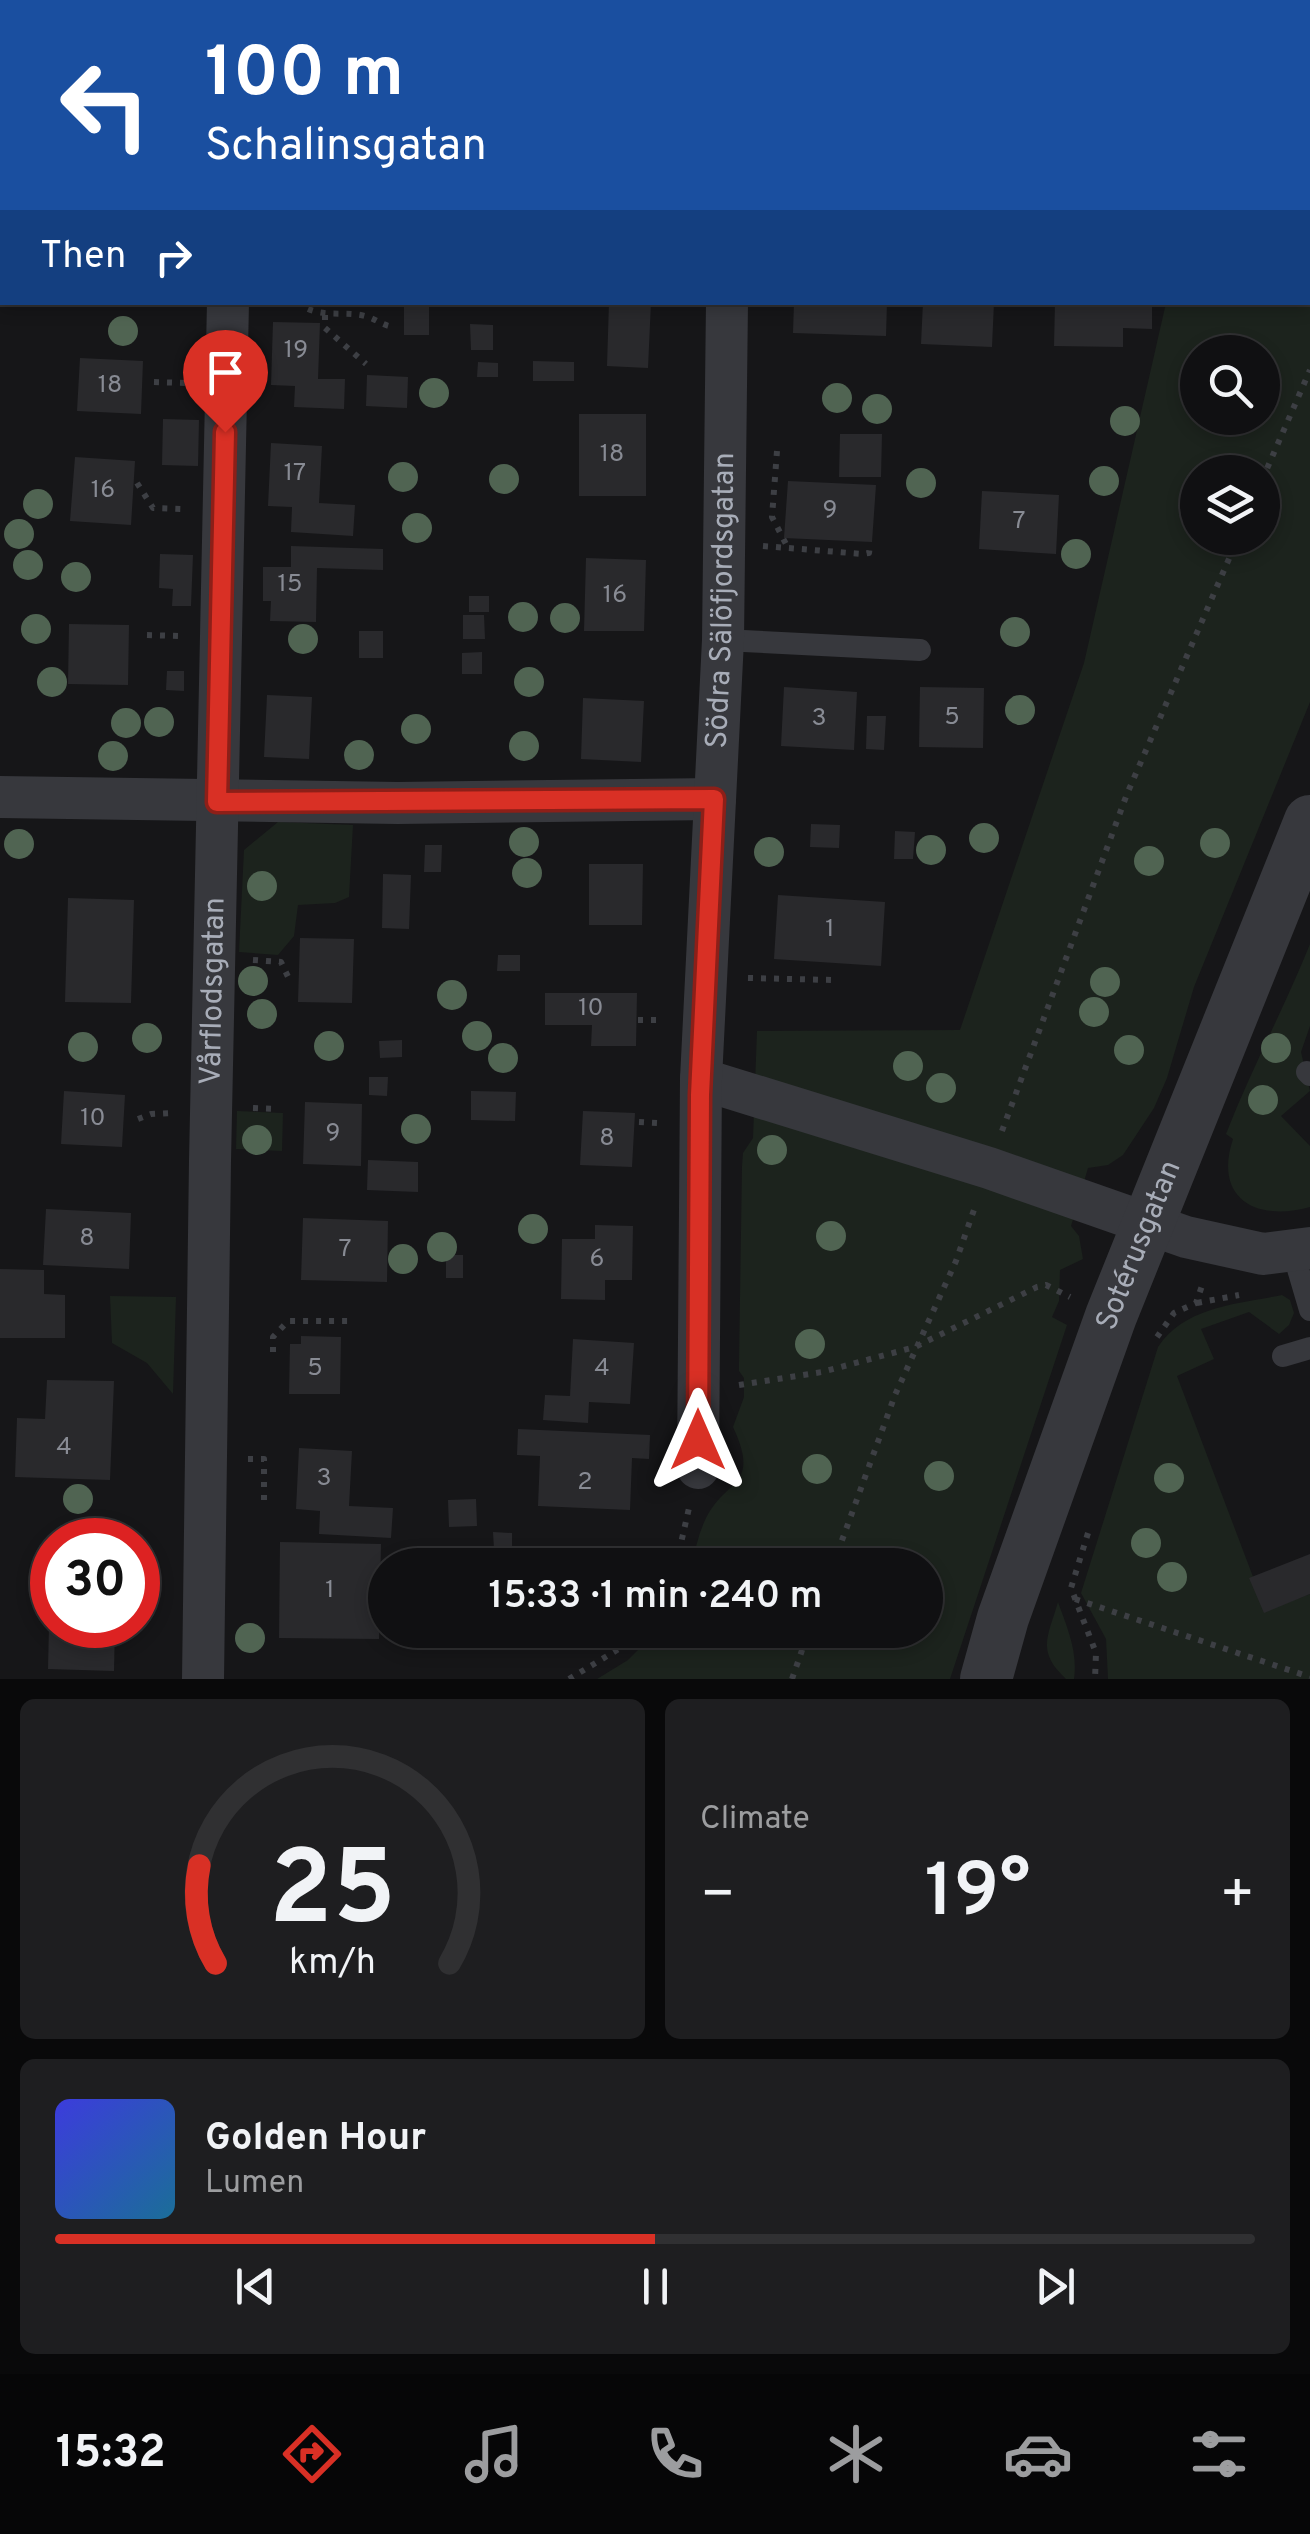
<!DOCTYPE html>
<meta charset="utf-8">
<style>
:root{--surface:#101012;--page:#1e1e20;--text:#f1f3f6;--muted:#9c9d9f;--line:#303032;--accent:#d93025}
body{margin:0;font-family:Overpass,sans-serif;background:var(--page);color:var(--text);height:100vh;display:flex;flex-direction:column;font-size:38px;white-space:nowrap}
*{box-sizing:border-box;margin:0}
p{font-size:32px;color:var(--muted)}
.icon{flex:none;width:55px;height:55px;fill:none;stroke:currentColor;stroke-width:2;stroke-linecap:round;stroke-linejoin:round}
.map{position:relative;height:1679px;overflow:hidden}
.drawer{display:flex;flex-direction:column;gap:20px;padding:20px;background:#09090a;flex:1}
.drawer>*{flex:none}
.hud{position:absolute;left:0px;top:0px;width:1310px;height:305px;box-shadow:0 5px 15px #0003,0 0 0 2px var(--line);background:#1a4fa0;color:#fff;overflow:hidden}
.buttons{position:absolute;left:1180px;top:335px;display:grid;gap:20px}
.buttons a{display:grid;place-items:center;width:100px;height:100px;border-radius:50%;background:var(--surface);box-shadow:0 5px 15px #0003,0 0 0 2px var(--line);font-size:50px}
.speed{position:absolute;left:30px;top:1518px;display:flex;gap:20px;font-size:50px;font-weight:700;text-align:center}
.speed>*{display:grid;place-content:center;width:130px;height:130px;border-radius:50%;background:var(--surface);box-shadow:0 5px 15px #0003,0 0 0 2px var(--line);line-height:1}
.speed .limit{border:15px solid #d22;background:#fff;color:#111}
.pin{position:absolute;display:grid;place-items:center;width:85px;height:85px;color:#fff;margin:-102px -42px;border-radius:50% 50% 50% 0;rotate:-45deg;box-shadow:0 0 10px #0007}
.pin .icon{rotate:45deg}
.me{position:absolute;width:110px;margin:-55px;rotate:0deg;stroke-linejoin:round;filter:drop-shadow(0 0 8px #0008)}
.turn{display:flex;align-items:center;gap:35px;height:210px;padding:0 40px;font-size:45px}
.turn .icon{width:130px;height:130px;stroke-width:2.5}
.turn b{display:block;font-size:70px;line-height:85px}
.then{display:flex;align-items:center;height:95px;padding:0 40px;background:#0003;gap:20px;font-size:38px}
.big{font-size:75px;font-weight:600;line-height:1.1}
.drawer .tile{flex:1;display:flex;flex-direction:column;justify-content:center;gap:15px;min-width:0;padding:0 35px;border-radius:15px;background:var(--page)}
.drawer .dial{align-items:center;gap:0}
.dial svg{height:260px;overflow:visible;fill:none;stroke:var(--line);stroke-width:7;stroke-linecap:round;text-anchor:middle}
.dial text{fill:var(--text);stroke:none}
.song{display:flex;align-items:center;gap:30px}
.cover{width:120px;height:120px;border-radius:15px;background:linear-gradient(135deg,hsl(240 70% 55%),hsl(200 70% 35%))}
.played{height:10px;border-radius:5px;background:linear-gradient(90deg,var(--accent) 50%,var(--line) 50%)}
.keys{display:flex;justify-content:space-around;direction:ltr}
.heat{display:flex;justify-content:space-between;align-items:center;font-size:55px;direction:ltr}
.drawer .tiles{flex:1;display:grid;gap:20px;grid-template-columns:1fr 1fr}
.tile:last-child{grid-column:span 2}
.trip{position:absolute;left:368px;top:1548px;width:575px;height:100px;border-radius:50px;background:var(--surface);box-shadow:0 5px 15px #0003,0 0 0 2px var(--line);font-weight:600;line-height:100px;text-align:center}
.tab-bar{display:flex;height:160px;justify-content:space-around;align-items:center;background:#060607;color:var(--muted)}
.tab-bar .icon{width:70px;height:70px}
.tab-bar .on{color:var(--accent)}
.tab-bar b{font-size:45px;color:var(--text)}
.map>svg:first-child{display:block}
.green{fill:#1c231d;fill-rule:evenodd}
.building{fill:#29292c}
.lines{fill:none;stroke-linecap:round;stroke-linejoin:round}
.path{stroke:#3d3f44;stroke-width:6;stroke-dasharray:5 8;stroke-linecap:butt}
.service{stroke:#37383d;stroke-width:22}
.minor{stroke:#37383d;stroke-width:42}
.tertiary{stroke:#37383d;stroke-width:52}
.tree{fill:#506452}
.route-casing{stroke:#8d1f18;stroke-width:25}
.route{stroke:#d93025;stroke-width:18}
.labels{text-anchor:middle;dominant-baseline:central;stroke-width:10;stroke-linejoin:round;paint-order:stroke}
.number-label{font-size:25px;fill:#888b94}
.street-label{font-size:30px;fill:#a8adb8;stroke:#111113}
</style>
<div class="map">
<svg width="1310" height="1679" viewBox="0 0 1310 1679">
<rect width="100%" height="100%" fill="#161618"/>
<path class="green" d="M 1286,0 L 1310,0 L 1310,702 L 1194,987 L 1167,1078 L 1154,1108 L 1123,1155 L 1108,1165 L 1088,1168 L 1071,1226 L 1079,1236 L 1083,1259 L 1060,1270 L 1059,1301 L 1052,1317 L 1067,1325 L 950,1679 L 597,1679 L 628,1660 L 658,1630 L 925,1630 L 925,1565 L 692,1565 C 695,1550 699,1532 706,1518 C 726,1478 761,1487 733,1427 L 744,1397 L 744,1378 L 739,1371 L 739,1363 L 742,1166 L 743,1153 L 753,1138 L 757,1031 L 960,1030 L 1084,663 L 1166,303 L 1308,302 L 1308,2 L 1285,2 ZM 1198,352 L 1262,352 L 1262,418 L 1198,418 ZM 1198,472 L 1262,472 L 1262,538 L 1198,538 Z
M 278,822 L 353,825 L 349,897 L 335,903 L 298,905 L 294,936 L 278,955 L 239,952 L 244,850 Z
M 1310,944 L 1310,1026 L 1301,1052 L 1310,1091 L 1281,1116 L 1310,1146 L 1310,1207 C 1257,1222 1213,1199 1233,1139 L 1226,1134 C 1251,1069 1284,1009 1310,944 Z
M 237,1111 L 283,1113 L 282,1151 L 236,1149 Z
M 1282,1295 L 1290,1300 L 1294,1313 L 1289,1325 L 1279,1334 L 1249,1312 L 1201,1329 L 1214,1359 L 1177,1376 L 1266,1611 L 1310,1594 L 1310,1679 L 1108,1679 L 1106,1639 L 1081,1593 L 1158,1347 C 1185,1306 1238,1304 1282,1295 Z
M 110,1296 L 176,1297 L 173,1394 L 147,1363 L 112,1343 Z
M 1058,1602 C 1067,1627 1078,1652 1074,1679 L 1066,1679 C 1036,1651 1048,1637 1058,1602 Z"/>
<path class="building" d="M 609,302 L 651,302 L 648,368 L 607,366 Z
M 794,302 L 887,302 L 886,336 L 793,333 Z
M 923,302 L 994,302 L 992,347 L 921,344 Z
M 1055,302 L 1152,302 L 1152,329 L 1123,328 L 1123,347 L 1054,346 Z
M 404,303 L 429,303 L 429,335 L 404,335 Z
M 273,322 L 320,323 L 318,379 L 345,379 L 344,409 L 294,407 L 295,386 L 271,385 Z
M 470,324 L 493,325 L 493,350 L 471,350 Z
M 80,358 L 143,361 L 141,414 L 77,411 Z
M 533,361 L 574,362 L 574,381 L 533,381 Z
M 478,362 L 498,363 L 498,377 L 477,377 Z
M 367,375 L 408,377 L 407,408 L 366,406 Z
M 579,414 L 646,414 L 646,496 L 579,496 Z
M 163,419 L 199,420 L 198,466 L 162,465 Z
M 840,434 L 882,434 L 881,477 L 839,477 Z
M 271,443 L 322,446 L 319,503 L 355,505 L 353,536 L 291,532 L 292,507 L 268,506 Z
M 75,457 L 135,461 L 131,525 L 70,521 Z
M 788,481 L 876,485 L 872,542 L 784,538 Z
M 982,491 L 1059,495 L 1056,554 L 979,549 Z
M 291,546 L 383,549 L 383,570 L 317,568 L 316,622 L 270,621 L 271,601 L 263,601 L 263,567 L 291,567 Z
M 160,554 L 193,555 L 191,606 L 172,606 L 173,589 L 159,588 Z
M 586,558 L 646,560 L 644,631 L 584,631 Z
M 469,596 L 489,596 L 489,612 L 469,612 Z
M 463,615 L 484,615 L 485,639 L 463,639 Z
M 69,624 L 129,625 L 128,685 L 68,684 Z
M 359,631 L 383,631 L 383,658 L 359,658 Z
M 482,652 L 482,674 L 462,674 L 462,653 Z
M 167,671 L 184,671 L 184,691 L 166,690 Z
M 784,687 L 857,692 L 854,750 L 781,746 Z
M 920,687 L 984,688 L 983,748 L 919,747 Z
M 267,695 L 312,697 L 309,759 L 264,757 Z
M 583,698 L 644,701 L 641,762 L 581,759 Z
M 867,716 L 886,716 L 884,750 L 866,749 Z
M 811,824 L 840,825 L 839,848 L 810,847 Z
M 895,831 L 915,832 L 913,859 L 894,859 Z
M 425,845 L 442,845 L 441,872 L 424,872 Z
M 589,864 L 643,864 L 642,925 L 589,925 Z
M 383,874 L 411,875 L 409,929 L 382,928 Z
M 778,895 L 885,902 L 881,966 L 774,959 Z
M 68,898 L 134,900 L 131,1003 L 65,1002 Z
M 300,938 L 354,939 L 352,1003 L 298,1002 Z
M 498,955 L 520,955 L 520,971 L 497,971 Z
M 545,993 L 637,993 L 636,1046 L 591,1046 L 592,1025 L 545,1025 Z
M 402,1040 L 402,1057 L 380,1058 L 379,1041 Z
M 369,1077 L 388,1077 L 387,1096 L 369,1095 Z
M 64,1091 L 125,1095 L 122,1147 L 61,1144 Z
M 471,1091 L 516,1092 L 515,1121 L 471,1120 Z
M 305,1102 L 362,1104 L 361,1166 L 303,1164 Z
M 583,1111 L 635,1113 L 632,1167 L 580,1165 Z
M 368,1160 L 418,1162 L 418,1192 L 367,1190 Z
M 46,1209 L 131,1213 L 129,1269 L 43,1265 Z
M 303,1218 L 388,1221 L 387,1282 L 301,1280 Z
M 595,1225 L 633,1226 L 632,1280 L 605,1280 L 605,1300 L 561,1299 L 562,1239 L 595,1239 Z
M 446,1255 L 463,1255 L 463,1278 L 446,1278 Z
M 0,1269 L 44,1270 L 44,1294 L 65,1295 L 65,1338 L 0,1338 Z
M 301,1336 L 341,1337 L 340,1394 L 289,1394 L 290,1344 L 301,1344 Z
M 573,1339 L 634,1343 L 630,1404 L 589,1402 L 588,1423 L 543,1420 L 545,1395 L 570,1396 Z
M 47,1380 L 114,1381 L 110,1480 L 15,1477 L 17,1418 L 45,1419 Z
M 518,1429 L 650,1435 L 649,1459 L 632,1458 L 630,1510 L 538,1506 L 540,1456 L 517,1455 Z
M 299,1448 L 352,1451 L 349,1506 L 393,1508 L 391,1538 L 319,1534 L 320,1511 L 296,1509 Z
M 476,1499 L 477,1526 L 449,1527 L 448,1500 Z
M 493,1532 L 512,1533 L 512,1549 L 494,1549 Z
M 280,1542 L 381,1544 L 379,1639 L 279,1638 Z
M 1310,1554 L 1310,1594 L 1264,1613 L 1249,1578 Z
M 49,1625 L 115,1625 L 114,1671 L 48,1669 Z"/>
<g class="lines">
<path class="path" d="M 1308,289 L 1310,290
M 308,309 C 327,317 346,311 365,316 C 377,319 382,326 395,327
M 325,315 L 325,328 L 366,364
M 154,382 L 188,383
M 777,451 L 772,517 L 788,548
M 1262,480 L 1310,370
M 137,483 L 153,508 L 182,509
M 763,546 L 863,554 L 869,553 L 870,546
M 147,635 L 181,636
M 253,960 L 281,962 L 290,981
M 748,978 L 832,980
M 638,1020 L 662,1020
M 253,1108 L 277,1109
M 138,1119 L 151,1114 L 171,1113
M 639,1122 L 658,1123
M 1002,1131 L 1127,794 L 1238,538
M 1197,1303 L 1239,1295
M 1157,1337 L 1174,1313 L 1196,1303 L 1204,1280
M 273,1352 L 273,1337 L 288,1321 L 353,1321
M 739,1385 L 822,1372 L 915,1347 L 1037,1287 L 1046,1285 L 1070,1297
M 248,1459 L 264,1459 L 264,1507
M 1088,1533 L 1071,1588 L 1096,1653 L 1095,1679
M 676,1565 L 689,1508
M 833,1565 L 895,1395 L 956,1261 L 976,1204
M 1075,1599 L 1310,1677
M 569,1679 L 622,1647 L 636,1630
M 792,1679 L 809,1630"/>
<path class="service" d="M 723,640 L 920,650
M 1307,1072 L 1310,1075
M 1293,1252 L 1310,1310
M 1283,1356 L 1310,1348"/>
<g class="minor">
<path d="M 237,2 L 237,0"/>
<path d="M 730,2 L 730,0"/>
<path d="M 0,797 L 398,803 L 715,799"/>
<path d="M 701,1079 L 989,1168 L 1186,1237 L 1263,1254 L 1310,1248"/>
<path id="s1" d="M 698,1468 L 701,1079 L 723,640 L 727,302"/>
<path id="s2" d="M 203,1679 L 210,1161 L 228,302"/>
</g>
<path class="tertiary" id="s3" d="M 986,1679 L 1003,1618 L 1111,1316 L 1310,821"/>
</g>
<g class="tree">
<circle cx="123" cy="331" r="15"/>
<circle cx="434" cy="393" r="15"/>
<circle cx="837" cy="398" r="15"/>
<circle cx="877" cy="409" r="15"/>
<circle cx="1125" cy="421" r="15"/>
<circle cx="403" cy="477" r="15"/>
<circle cx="504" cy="479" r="15"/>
<circle cx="1104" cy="481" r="15"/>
<circle cx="921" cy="483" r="15"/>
<circle cx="38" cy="504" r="15"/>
<circle cx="417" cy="528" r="15"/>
<circle cx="19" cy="534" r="15"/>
<circle cx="1076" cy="554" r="15"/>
<circle cx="28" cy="565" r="15"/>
<circle cx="76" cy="577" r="15"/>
<circle cx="523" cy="617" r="15"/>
<circle cx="565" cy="618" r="15"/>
<circle cx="36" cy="629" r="15"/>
<circle cx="1015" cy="632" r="15"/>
<circle cx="303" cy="639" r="15"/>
<circle cx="52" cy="682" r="15"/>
<circle cx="529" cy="682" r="15"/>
<circle cx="1020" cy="710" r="15"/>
<circle cx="159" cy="722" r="15"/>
<circle cx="126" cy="723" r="15"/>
<circle cx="416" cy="729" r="15"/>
<circle cx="524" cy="746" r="15"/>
<circle cx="359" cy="755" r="15"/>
<circle cx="113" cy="756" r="15"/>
<circle cx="984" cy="838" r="15"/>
<circle cx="524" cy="842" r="15"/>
<circle cx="1215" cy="843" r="15"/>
<circle cx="19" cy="844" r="15"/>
<circle cx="931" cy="850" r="15"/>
<circle cx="769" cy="852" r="15"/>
<circle cx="1149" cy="861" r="15"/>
<circle cx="527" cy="873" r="15"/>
<circle cx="262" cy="886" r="15"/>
<circle cx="253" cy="981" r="15"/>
<circle cx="1105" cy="982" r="15"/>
<circle cx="452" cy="995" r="15"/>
<circle cx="1094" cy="1012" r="15"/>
<circle cx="262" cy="1014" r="15"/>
<circle cx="477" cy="1036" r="15"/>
<circle cx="147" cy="1038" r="15"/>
<circle cx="329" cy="1046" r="15"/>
<circle cx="83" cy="1047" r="15"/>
<circle cx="1276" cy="1048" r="15"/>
<circle cx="1129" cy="1050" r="15"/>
<circle cx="503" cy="1058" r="15"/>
<circle cx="908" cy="1066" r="15"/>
<circle cx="941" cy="1088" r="15"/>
<circle cx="1263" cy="1100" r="15"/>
<circle cx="416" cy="1129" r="15"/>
<circle cx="257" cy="1140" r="15"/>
<circle cx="772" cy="1150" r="15"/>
<circle cx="533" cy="1229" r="15"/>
<circle cx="831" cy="1236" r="15"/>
<circle cx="442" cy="1247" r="15"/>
<circle cx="403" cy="1259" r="15"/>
<circle cx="810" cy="1344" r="15"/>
<circle cx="817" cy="1469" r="15"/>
<circle cx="939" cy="1476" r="15"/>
<circle cx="1169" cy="1478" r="15"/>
<circle cx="78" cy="1499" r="15"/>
<circle cx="1146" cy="1543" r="15"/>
<circle cx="1172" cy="1577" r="15"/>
<circle cx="250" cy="1638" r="15"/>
</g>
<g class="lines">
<g class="route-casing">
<path id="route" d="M 225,432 L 217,802 L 714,799 L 700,1095 L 698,1440"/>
</g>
<use href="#route" class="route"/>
</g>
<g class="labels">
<g class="number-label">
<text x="296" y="351">19</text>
<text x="110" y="386">18</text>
<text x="612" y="455">18</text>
<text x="295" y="474">17</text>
<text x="103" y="491">16</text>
<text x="830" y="511">9</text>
<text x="1019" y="522">7</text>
<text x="290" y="585">15</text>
<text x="615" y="596">16</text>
<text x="952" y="718">5</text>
<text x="819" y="719">3</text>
<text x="830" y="930">1</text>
<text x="591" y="1009">10</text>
<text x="93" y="1119">10</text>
<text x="333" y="1134">9</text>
<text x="607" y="1139">8</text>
<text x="87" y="1239">8</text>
<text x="345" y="1250">7</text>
<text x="597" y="1260">6</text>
<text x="315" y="1369">5</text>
<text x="602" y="1369">4</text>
<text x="64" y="1448">4</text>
<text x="324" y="1479">3</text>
<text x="585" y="1483">2</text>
<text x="330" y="1591">1</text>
</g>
<g class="street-label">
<text stroke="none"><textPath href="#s1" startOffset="868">Södra Sälöfjordsgatan</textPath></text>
<text stroke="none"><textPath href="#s2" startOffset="688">Vårflodsgatan</textPath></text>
<text stroke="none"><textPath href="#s3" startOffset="460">Sotérusgatan</textPath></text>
</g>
</g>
</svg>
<div class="buttons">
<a><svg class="icon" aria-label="search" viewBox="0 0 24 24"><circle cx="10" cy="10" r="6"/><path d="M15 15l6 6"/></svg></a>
<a><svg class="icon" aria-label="layers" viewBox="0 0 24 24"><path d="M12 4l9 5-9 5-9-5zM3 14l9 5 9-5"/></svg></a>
</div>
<div class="speed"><div class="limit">30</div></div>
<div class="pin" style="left:225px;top:432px;background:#d93025"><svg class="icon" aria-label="arrive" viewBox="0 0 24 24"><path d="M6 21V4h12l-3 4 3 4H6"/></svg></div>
<svg class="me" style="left:698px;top:1440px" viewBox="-20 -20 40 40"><path d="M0-17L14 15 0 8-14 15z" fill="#d93025" stroke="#fff" stroke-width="4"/></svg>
<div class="trip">15:33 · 1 min · 240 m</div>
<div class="hud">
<div class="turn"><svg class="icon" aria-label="left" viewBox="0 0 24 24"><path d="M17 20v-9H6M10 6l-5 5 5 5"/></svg><div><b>100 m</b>Schalinsgatan</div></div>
<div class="then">Then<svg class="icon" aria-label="right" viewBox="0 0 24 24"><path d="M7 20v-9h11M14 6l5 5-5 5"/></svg></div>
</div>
</div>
<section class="drawer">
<div class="tiles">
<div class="tile dial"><svg viewBox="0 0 100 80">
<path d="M14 69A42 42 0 1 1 86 69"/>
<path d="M14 69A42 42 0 0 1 9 39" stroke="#d93025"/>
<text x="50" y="56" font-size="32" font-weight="700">25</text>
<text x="50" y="72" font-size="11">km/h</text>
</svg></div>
<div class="tile"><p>Climate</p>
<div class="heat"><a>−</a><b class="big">19°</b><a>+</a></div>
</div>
<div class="tile">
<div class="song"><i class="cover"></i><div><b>Golden Hour</b><p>Lumen</p></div></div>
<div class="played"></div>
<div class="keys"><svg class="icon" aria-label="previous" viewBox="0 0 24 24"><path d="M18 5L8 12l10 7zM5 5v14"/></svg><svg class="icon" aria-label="pause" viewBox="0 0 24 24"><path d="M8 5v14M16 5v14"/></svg><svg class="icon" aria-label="next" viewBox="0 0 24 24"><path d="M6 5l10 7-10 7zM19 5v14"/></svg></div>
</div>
</div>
</section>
<nav class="tab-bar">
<b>15:32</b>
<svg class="icon on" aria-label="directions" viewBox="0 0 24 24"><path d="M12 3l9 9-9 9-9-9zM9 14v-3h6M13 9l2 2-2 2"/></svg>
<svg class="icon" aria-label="music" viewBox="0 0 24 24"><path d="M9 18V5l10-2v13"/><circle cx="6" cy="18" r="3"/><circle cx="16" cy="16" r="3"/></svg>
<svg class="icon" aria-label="phone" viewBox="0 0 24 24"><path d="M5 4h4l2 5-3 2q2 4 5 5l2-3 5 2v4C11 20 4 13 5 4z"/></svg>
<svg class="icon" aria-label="climate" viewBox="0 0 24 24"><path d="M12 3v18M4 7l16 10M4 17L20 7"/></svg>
<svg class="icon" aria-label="car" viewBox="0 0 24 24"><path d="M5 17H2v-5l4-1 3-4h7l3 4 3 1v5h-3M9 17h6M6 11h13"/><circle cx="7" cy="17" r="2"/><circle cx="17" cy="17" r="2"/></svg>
<svg class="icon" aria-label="filters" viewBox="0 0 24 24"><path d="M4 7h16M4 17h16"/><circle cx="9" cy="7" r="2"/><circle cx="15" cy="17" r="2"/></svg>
</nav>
